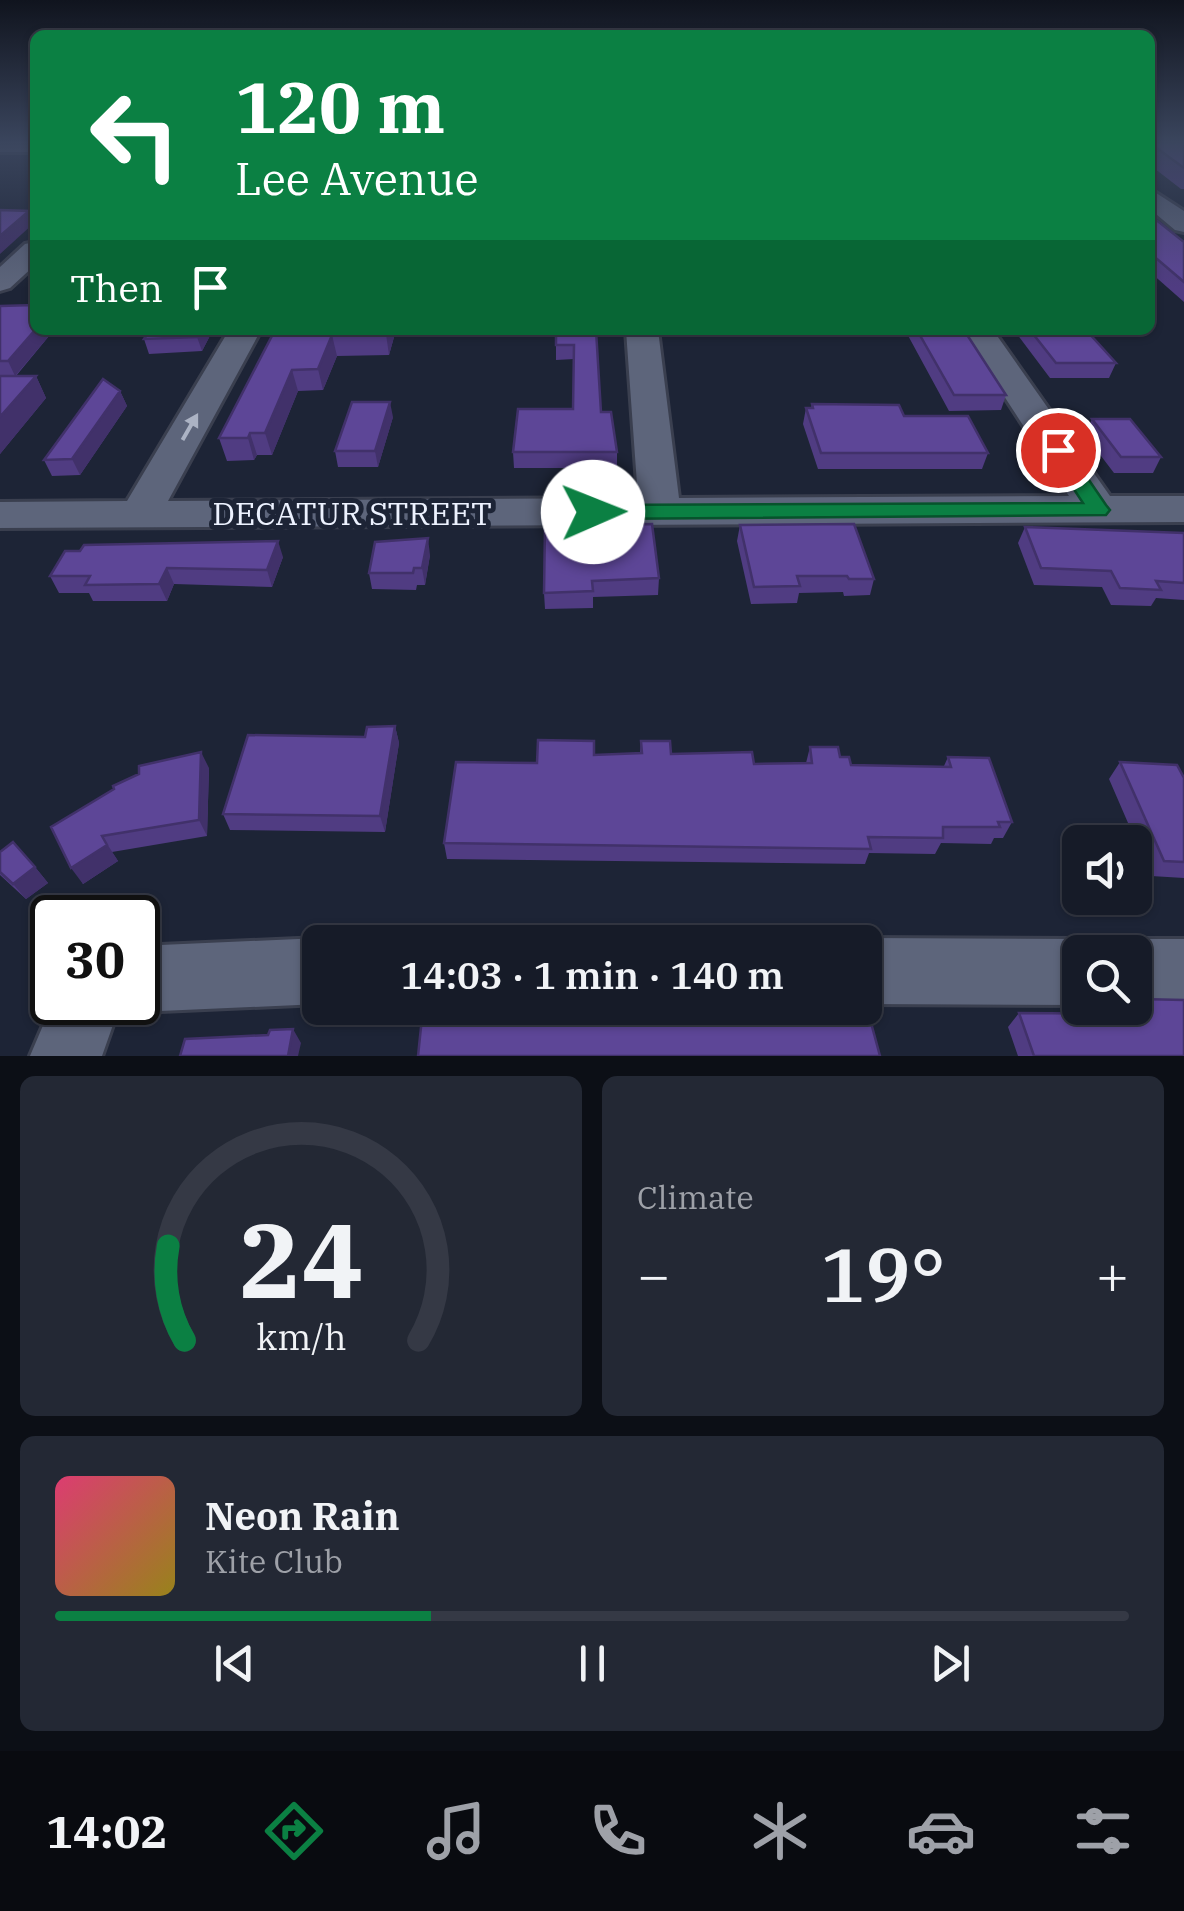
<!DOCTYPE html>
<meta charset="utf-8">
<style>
:root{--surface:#161b28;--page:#232834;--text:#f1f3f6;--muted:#9ea1a8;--line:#353945;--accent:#0b8043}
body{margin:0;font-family:"IBM Plex Serif",serif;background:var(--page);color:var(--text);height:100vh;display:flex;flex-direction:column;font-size:38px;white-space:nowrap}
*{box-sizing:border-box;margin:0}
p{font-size:32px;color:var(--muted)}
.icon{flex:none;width:55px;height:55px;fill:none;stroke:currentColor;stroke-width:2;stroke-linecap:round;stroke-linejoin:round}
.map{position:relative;height:1056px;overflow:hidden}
.details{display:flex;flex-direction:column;gap:20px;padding:20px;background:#0c0f16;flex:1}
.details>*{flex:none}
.banner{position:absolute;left:30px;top:30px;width:1125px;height:305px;border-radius:15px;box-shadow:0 2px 8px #0004,0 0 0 2px var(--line);background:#0b8043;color:#fff;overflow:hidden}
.controls{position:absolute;left:1062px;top:825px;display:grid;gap:20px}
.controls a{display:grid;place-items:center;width:90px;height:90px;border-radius:15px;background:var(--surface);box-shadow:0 2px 8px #0004,0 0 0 2px var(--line);font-size:50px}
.speed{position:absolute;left:30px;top:895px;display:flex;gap:20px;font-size:50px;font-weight:700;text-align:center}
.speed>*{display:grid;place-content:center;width:130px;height:130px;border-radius:50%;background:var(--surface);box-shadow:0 2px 8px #0004,0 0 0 2px var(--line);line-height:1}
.speed .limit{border:5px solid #111;border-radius:15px;background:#fff;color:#111}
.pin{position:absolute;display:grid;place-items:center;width:85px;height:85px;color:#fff;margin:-42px;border:5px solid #fff;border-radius:50%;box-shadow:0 2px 10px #0007}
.me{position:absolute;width:110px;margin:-55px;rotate:89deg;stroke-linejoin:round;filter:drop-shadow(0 0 8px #0008)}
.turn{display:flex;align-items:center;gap:35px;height:210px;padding:0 40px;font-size:45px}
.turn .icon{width:130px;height:130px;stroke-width:2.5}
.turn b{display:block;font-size:70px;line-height:85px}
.then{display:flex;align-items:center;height:95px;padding:0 40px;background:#0003;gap:20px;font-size:38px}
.big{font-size:75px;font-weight:600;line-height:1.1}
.details .tile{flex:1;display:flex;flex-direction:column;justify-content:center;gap:15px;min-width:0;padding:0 35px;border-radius:15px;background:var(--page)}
.details .dial{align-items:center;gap:0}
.dial svg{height:260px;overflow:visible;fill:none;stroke:var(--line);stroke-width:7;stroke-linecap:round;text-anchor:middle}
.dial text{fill:var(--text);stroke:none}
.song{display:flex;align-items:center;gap:30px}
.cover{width:120px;height:120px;border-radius:15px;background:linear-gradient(135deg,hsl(340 70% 55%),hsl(50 70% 35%))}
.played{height:10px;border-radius:5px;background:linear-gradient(90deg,var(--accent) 35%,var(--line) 35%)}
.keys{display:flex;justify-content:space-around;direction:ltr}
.heat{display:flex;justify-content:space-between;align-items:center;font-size:55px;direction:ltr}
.details .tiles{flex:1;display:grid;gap:20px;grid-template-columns:1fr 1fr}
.tile:last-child{grid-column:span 2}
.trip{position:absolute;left:302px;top:925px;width:580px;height:100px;border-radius:15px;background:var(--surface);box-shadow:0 2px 8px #0004,0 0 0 2px var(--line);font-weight:600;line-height:100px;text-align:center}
.dock{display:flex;height:160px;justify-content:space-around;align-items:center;background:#090b10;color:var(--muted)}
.dock .icon{width:70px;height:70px}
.dock .on{color:var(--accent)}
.dock b{font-size:45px;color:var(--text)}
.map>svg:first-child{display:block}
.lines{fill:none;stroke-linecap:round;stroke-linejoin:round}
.minor-casing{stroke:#3a3f4f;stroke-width:6}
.minor{fill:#5d657b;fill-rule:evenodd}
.wall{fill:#503c82}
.shaded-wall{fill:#41316a}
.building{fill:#5d4697;stroke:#41316a;stroke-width:2.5}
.oneway{fill:#acb3c4}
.route{fill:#0b8043;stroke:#07532c;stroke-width:2.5}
.labels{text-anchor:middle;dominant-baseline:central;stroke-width:10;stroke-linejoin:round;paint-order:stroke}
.street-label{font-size:32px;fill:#edf2ff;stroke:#1d2436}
</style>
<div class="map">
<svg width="1184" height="1056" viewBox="0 0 1184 1056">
<rect width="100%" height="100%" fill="#1d2436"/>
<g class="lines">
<g class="minor-casing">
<path id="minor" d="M 0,142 L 35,142 L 35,152 L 0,152 Z
M 1150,189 L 1184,211 L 1184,232 L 1175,230 L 1150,209 Z
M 35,242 L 35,265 L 10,288 L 0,291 L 0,267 L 25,244 Z
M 229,330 L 261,330 L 168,501 L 638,498 L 626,330 L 658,330 L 679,498 L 1069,496 L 961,330 L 993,330 L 1110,496 L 1184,496 L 1184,522 L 0,528 L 0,502 L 127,501 Z
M 320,938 L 331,942 L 320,942 L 320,1004 L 138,1012 L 120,1005 L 102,1056 L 30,1056 L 53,1002 L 138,1002 L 138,946 Z
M 865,938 L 1080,939 L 1105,952 L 1080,952 L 1080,1005 L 865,1004 L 865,942 L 854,942 Z
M 1135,939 L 1184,939 L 1184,1005 L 1135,1005 L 1135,952 L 1110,952 Z"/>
</g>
<use href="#minor" class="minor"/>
</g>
<path class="wall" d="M 1150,142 L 1184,142 L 1184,189 L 1181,189 L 1150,165 Z
M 1150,215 L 1184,242 L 1184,302 L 1150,272 Z
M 0,306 L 35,330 L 54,330 L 16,376 L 36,376 L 46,398 L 0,454 Z
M 213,330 L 202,351 L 149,354 L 144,339 Z
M 275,330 L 396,330 L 389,355 L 337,356 L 323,390 L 298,391 L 272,455 L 257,455 L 254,460 L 227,461 L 219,438 Z
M 556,330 L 540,330 L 596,330 L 601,412 L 617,452 L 617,468 L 514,468 L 513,452 L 573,409 L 574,359 L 556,360 Z
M 905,330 L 964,330 L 1006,395 L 1001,410 L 949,411 Z
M 1014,330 L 1086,330 L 1116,363 L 1109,378 L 1050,378 Z
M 120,391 L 127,406 L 80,475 L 52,476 L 44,460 Z
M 812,404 L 904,416 L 988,453 L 982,469 L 818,469 L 803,424 L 806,408 L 811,408 Z
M 393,417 L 378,467 L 338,467 L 335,451 Z
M 1092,419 L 1161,457 L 1153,473 L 1114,473 L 1085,435 Z
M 652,524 L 659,578 L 658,595 L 593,597 L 593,608 L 545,609 L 544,593 Z
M 740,525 L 874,579 L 870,595 L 844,596 L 843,592 L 799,593 L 797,603 L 751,604 L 737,541 Z
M 1025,527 L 1184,533 L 1184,600 L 1156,598 L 1151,606 L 1111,605 L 1102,587 L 1034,585 L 1018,543 Z
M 430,555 L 425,585 L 417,585 L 416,590 L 372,589 L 369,573 Z
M 283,557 L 272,587 L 174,584 L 167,601 L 93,601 L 89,593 L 59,593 L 50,576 Z
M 395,726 L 399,743 L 385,832 L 230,830 L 223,814 L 365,737 Z
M 641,741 L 671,754 L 754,764 L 806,763 L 810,747 L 840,757 L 851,765 L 944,766 L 948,757 L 1012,822 L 1003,838 L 994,838 L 991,844 L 941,843 L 935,854 L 869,853 L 865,864 L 447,859 L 444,843 L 594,755 L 640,753 Z
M 1120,762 L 1184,778 L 1184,878 L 1151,876 L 1109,779 Z
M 209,768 L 207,836 L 112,852 L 118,861 L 83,884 L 51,827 Z
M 0,852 L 35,867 L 48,883 L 26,899 L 0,875 Z
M 1140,999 L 1184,1056 L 1018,1056 L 1008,1027 L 1019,1013 L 1126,1014 L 1132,1008 L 1135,1008 L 1135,1004 Z"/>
<path class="shaded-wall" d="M 29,211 L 34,223 L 0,254 L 0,236 Z
M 35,330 L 54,330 L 15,376 L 8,361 Z
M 201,330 L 213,330 L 202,351 L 197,337 Z
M 387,330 L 396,330 L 389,355 L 386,334 Z
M 332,335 L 337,356 L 323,390 L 318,369 Z
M 292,370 L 298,391 L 272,455 L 265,433 Z
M 36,376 L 46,398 L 0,454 L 0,417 Z
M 120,391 L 127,406 L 80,475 L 72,459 Z
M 390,402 L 393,417 L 378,467 L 375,451 Z
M 250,433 L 257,455 L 254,460 L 248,438 Z
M 428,538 L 430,555 L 425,585 L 422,568 Z
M 278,541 L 283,557 L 272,587 L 267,570 Z
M 167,568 L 174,584 L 167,601 L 159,584 Z
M 395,726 L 399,743 L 385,832 L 380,816 Z
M 201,752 L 209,768 L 207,836 L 199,820 Z
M 102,836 L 118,861 L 83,884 L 71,868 Z
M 35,867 L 48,883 L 26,899 L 13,884 Z
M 293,1029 L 301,1043 L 298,1056 L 288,1056 Z"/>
<path class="building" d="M 1150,142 L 1184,142 L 1184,168 L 1150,143 Z
M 0,210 L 29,211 L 0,236 Z
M 1150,215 L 1184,242 L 1184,282 L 1150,253 Z
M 35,305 L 35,330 L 8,361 L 0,361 L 0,306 Z
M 150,330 L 201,330 L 197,337 L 144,339 Z
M 275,330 L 387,330 L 386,334 L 332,335 L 318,369 L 292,370 L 265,433 L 250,433 L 248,438 L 219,438 Z
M 556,330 L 596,330 L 601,412 L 611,412 L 617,452 L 513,452 L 518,409 L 573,409 L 574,345 L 556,345 Z
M 917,330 L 964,330 L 1006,395 L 954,395 Z
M 1030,330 L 1086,330 L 1116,363 L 1056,363 Z
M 0,376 L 36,376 L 0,417 Z
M 103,379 L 120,391 L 72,459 L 44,460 Z
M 352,402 L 390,402 L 375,451 L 335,451 Z
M 812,404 L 899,405 L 904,416 L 968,416 L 988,453 L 821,453 L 806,408 L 813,408 Z
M 1092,419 L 1130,419 L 1161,457 L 1121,457 Z
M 652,524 L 659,578 L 592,581 L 593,591 L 544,593 L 545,526 Z
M 854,524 L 874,579 L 849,579 L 847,576 L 797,576 L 800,586 L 754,587 L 740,525 Z
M 1025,527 L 1184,533 L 1184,583 L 1156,581 L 1161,590 L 1120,588 L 1111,571 L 1041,568 Z
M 428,538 L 422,568 L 414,568 L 413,573 L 369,573 L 375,542 Z
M 278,541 L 267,570 L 167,568 L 159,584 L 85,585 L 90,576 L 50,576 L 65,551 L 80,551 L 84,545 Z
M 395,726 L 380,816 L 223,814 L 248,735 L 365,737 L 367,727 Z
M 538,740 L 594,741 L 594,755 L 642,753 L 641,741 L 670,741 L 671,754 L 752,752 L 754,764 L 812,763 L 810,747 L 838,747 L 840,757 L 849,757 L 851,765 L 951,767 L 948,757 L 989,758 L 1012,822 L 998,822 L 1000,827 L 943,827 L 943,838 L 868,837 L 871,849 L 444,843 L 456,762 L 537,763 Z
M 201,752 L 199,820 L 102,836 L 107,845 L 71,868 L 51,827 L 114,789 L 113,786 L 139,774 L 139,766 Z
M 1120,762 L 1177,765 L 1184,778 L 1184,862 L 1164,861 Z
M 13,842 L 35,867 L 13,884 L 0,872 L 0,852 Z
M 1140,999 L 1184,1000 L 1184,1056 L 1034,1056 L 1019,1013 L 1146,1014 Z
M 423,1008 L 494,1008 L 494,1013 L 587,1010 L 587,1015 L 680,1012 L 681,1018 L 775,1013 L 777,1022 L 870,1019 L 880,1056 L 418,1056 Z
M 293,1029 L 288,1056 L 180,1056 L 185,1039 L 268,1035 L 270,1030 Z"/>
<defs><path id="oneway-solid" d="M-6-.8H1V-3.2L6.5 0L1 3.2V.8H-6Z" transform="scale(2.5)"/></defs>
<use class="oneway" href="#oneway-solid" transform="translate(190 427) rotate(-60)"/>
<linearGradient id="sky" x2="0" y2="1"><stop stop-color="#10141e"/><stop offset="0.49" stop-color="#3a455d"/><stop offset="1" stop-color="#3a455d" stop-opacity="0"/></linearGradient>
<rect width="1184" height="289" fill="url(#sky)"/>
<path class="route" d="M 1058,444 L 1065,445 L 1106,505 L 1110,510 L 1106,515 L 593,519 L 582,512 L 593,505 L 1083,503 L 1048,450 Z"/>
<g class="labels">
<g class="street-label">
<text x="352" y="513">DECATUR STREET</text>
</g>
</g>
</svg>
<div class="controls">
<a><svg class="icon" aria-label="sound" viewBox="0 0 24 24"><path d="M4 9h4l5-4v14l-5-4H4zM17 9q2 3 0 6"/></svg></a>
<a><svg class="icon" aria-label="search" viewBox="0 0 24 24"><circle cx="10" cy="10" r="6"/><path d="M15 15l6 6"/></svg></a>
</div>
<div class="speed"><div class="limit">30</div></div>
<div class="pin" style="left:1058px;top:450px;background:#d93025"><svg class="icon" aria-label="arrive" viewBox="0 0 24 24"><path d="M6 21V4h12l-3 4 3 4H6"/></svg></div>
<svg class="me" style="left:593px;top:512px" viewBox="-20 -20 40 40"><circle r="19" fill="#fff"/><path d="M0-13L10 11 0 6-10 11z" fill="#0b8043"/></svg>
<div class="trip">14:03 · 1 min · 140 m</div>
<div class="banner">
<div class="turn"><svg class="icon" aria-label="left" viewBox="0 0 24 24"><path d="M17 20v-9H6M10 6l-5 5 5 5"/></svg><div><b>120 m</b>Lee Avenue</div></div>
<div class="then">Then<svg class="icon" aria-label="arrive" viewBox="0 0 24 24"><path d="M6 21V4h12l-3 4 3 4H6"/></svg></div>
</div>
</div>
<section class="details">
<div class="tiles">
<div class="tile dial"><svg viewBox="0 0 100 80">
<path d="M14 69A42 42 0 1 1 86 69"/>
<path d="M14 69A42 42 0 0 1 9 40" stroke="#0b8043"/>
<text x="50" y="56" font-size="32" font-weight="700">24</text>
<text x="50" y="72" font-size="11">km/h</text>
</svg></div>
<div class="tile"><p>Climate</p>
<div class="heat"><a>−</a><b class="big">19°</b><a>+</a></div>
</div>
<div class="tile">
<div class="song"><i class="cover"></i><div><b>Neon Rain</b><p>Kite Club</p></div></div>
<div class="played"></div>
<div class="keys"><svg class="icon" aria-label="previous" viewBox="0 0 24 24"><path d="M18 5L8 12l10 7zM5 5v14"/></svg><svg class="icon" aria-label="pause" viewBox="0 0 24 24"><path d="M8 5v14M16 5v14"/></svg><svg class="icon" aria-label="next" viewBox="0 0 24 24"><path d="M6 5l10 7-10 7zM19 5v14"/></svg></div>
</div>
</div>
</section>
<nav class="dock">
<b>14:02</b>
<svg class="icon on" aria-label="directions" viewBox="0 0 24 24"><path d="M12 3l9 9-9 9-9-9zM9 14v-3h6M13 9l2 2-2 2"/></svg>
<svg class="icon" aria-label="music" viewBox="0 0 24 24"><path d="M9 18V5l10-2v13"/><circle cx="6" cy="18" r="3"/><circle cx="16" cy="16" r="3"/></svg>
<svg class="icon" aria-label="phone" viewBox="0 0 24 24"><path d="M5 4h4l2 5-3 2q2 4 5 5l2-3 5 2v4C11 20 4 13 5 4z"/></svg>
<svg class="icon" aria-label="climate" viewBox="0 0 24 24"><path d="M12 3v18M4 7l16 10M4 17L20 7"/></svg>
<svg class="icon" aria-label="car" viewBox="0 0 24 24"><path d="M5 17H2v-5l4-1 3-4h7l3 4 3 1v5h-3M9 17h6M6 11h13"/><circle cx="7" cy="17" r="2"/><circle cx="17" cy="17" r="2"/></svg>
<svg class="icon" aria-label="filters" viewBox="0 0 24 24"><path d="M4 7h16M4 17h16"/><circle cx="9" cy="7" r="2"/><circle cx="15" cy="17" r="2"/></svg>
</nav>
